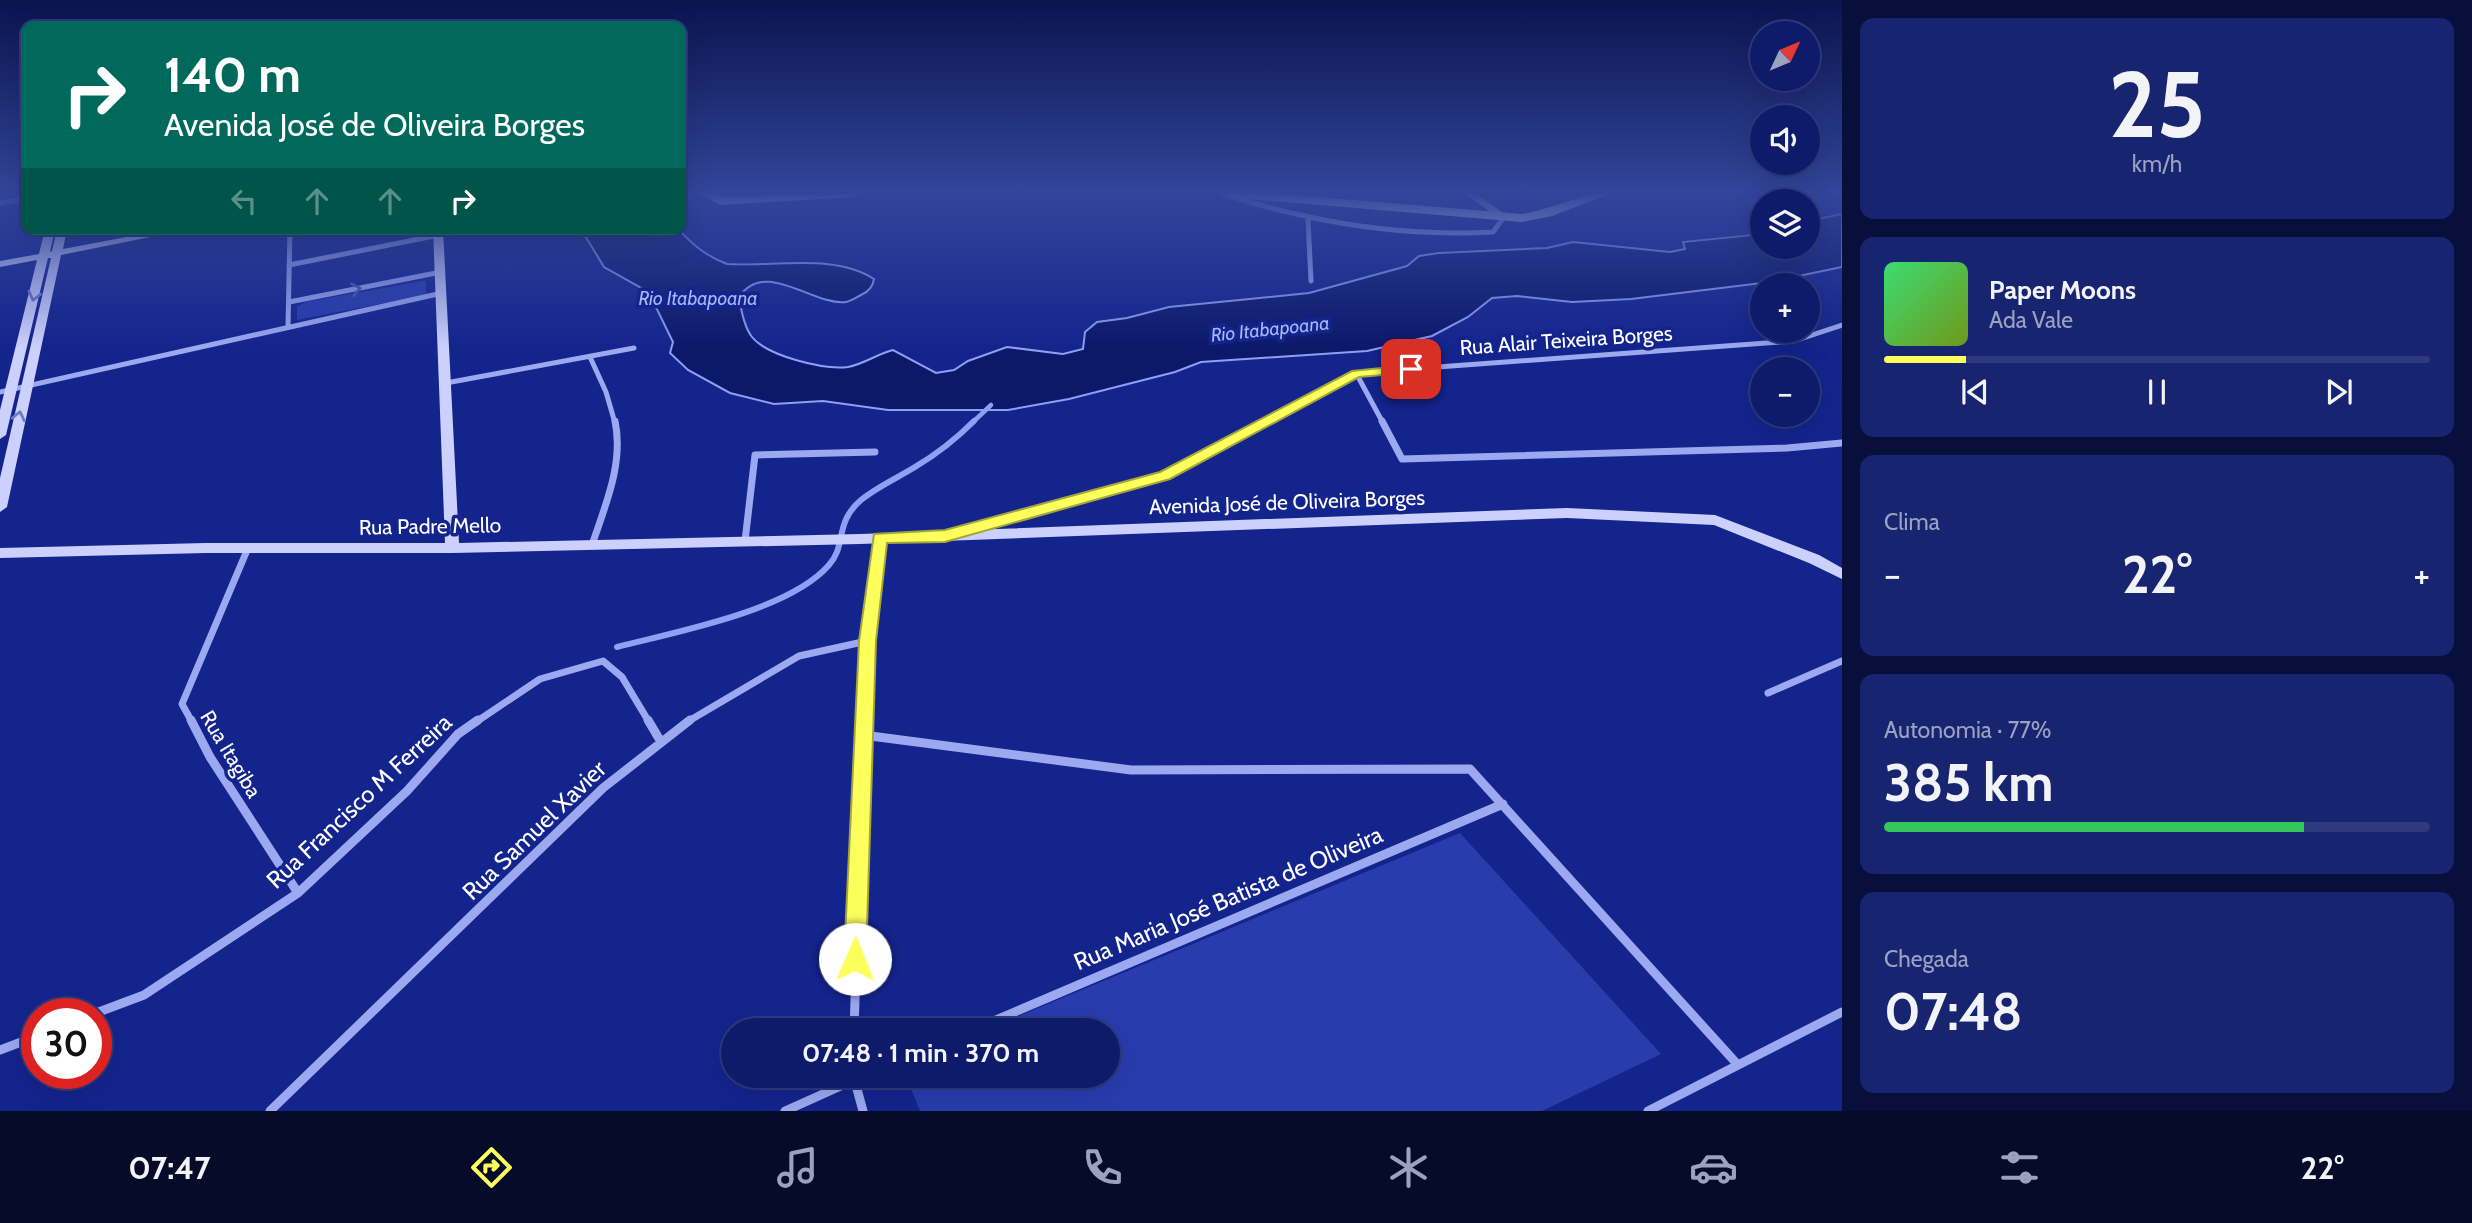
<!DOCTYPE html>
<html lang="pt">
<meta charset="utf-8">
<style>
:root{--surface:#0e1b6a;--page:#172470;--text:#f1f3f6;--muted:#9ba1c1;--line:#2e397e;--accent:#fdff5c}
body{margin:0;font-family:Cabin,sans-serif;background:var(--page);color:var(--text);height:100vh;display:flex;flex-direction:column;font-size:26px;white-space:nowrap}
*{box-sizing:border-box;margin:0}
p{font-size:23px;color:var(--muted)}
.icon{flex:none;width:38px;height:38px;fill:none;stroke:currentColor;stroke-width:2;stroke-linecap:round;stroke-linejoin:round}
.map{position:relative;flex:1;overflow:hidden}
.drawer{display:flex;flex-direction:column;gap:18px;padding:18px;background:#080f3a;width:630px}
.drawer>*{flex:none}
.top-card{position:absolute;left:21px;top:21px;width:665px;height:214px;border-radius:14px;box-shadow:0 7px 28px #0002,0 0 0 2px var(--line);background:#00695c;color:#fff;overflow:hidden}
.needle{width:46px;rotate:46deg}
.fabs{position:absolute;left:1750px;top:21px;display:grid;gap:14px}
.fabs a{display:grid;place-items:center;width:70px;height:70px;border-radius:50%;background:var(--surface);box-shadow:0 7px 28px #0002,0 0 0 2px var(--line);font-size:35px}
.speed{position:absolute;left:21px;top:998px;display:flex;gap:14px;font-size:35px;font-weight:700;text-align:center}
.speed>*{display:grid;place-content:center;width:91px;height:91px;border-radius:50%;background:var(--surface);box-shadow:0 7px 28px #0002,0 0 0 2px var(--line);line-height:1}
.speed .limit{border:10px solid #d22;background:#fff;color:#111}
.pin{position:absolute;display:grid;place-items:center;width:60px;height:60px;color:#fff;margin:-30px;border-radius:14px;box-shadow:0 4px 10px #0006}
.me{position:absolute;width:77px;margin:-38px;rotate:1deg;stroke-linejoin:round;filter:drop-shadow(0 0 5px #0008)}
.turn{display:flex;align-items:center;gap:24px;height:147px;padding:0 28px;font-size:32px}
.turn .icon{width:91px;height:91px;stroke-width:2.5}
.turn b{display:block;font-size:49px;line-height:60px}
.lanes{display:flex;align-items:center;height:66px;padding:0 28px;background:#0003;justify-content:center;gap:35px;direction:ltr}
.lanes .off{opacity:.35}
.big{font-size:52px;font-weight:800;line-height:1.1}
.drawer .card{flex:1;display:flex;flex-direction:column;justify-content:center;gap:10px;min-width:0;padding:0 24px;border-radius:14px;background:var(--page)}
.drawer .dial{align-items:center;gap:0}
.dial b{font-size:91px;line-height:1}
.song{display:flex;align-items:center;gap:21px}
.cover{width:84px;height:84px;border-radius:10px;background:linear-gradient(135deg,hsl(140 70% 55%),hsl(80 70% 35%))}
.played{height:7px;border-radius:4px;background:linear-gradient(90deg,var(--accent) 15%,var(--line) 15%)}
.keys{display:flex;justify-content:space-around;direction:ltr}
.heat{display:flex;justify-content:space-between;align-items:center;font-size:38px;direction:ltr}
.charge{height:10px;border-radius:5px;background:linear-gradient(90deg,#34c759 77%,var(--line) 0)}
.trip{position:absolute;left:721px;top:1018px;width:399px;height:70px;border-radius:35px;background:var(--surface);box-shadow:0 7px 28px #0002,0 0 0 2px var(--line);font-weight:800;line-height:70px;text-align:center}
.dock{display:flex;height:112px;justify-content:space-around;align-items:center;background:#060b2a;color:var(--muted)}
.dock .icon{width:49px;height:49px}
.dock .on{color:var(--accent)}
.dock b{font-size:32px;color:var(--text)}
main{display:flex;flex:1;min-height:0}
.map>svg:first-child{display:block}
.green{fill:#283cae}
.water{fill:#0c186a;stroke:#8e9ff4;stroke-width:2}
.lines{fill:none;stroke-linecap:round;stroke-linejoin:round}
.stream-far1{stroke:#8e9ff4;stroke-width:4.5}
.stream{stroke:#8e9ff4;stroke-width:6}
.street-far2{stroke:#9ca9f1;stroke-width:5}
.street-far1{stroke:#9ca9f1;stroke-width:7}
.street{stroke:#9ca9f1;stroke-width:9}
.secondary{fill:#cbd1fc;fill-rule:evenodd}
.primary{fill:#e6e8ff;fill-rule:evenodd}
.oneway{stroke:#4a59b5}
.oneway2{stroke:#6f7ac4}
.route{fill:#fdff5c;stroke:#a4a63c;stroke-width:2}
.labels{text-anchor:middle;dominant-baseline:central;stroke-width:7;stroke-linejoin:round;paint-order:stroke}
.far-water-label{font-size:19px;font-style:italic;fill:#a8b5f8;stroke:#13248d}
.street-label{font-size:21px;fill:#fff;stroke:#13248d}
.near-street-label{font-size:24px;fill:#fff;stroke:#13248d}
</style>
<main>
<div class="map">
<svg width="1842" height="1111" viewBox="0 0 1842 1111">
<rect width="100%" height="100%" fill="#13248d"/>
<path class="green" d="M 422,281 L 426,281 L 426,295 L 297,320 L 297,307 L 305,302 Z
M 1460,833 L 1661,1054 L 1542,1111 L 920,1111 L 906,1076 L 1108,1076 L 1108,1031 L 983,1031 Z"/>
<path class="water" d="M 1842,214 L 1842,267 L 1770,282 L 1631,299 L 1572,302 L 1517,296 L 1492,298 L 1468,317 L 1432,336 L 1367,351 L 1201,362 L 1175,372 L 1069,399 L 1008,410 L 888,410 L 823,401 L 774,404 L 730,393 L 688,370 L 670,353 L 673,342 L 652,299 L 643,289 L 604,267 L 581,229 L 678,229 C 693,245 706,256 727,264 C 773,267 835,253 874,279 C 873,286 868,292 861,295 C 857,297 851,301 846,302 C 813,306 765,258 739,297 C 741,310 744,327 752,337 C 767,356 824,370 848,367 C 864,364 877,354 893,350 L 936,373 L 954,370 L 968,361 L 1007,347 L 1063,354 L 1083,349 L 1085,332 L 1097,322 L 1127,318 L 1169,307 L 1309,293 L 1407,266 L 1419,256 L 1439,253 L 1547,248 L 1573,242 L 1670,252 L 1685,249 L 1683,242 L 1762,234 L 1762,247 L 1808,247 L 1808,221 Z"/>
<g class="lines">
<path class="stream-far1" d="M 972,423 L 991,405"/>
<path class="stream" d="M 617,647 C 675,632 789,611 829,565 C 847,545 834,523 861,500 C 877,487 897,478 915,467 C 937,454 956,439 974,421"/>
<path class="street-far2" d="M 1227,195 C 1314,223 1402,237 1493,232 L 1504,217
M 0,203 L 26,199
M 1308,219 L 1311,281
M 289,265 L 439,235
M 289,302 L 441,272
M 288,327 L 290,229
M 590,357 L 606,392 L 615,423
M 1356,373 L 1383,423
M 446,383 L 634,348
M 0,392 L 442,293
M 1262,423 L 1356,373 L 1794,341 L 1842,325"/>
<path class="street-far1" d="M 1382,421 L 1402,459 L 1787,448 L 1842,443
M 960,532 L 1165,475 L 1265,421
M 745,541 L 755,455 L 875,452
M 592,545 C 605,506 624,463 615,421
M 1768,693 L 1842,661
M 192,722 L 182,704 L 248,548
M 476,722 L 540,679 L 603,661 L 622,677 L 649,722
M 687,722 L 799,656 L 867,641
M 864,722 L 880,538"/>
<path class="street" d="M 191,720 L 210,757 L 298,893
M 648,720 L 661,742
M 863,735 L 1131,770 L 1470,769 L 1738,1065
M 96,1013 L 144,995 L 298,893 L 407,791 L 458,734 L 478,720
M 854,1031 L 864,720
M 970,1031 L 1503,804
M 0,1050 L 37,1036
M 854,1078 L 863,1111
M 270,1111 L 603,788 L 690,720
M 785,1111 L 863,1076
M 1648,1111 L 1842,1012"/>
<path class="secondary" d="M 1463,193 L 1475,193 L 1509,217 L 1501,219 Z
M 45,229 L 55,229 L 50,252 L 52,251 L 57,229 L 67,229 L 63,249 L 168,229 L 190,229 L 61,255 L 7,507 L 0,512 L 0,478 L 51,258 L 48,258 L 6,435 L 0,439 L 0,410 L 37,260 L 0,267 L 0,261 L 39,254 Z
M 433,229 L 443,229 L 459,543 L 860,534 L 1567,508 L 1715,515 L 1819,555 L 1842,568 L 1842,579 L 1809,563 L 1714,525 L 1567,518 L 860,544 L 452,553 L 206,553 L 0,558 L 0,548 L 206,543 L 445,543 Z"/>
<path class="primary" d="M 698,193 L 714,193 L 722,197 L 860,193 L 854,197 L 720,205 Z
M 1218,193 L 1270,193 L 1522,214 C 1552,209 1581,193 1612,193 L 1552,216 L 1522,222 L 1224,197 Z"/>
</g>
<defs><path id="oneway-chevron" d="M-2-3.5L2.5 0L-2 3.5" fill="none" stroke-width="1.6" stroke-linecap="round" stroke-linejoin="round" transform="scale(1.75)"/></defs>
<use class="oneway" href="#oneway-chevron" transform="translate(356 289) rotate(-11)"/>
<g class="oneway2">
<use href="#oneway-chevron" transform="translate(34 296) rotate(104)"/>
<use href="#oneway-chevron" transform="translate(19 416) rotate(-78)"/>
</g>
<linearGradient id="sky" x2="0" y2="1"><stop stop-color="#0a144e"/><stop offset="0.55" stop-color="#33459a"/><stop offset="1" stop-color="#33459a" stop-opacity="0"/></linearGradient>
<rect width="1842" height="349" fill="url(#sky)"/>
<path class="route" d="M 1411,365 L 1416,367 L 1416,372 L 1359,377 L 1170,479 L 945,542 L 887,543 L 876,641 L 866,959 L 863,967 L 855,970 L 847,967 L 844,959 L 859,641 L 874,534 L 945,530 L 1160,472 L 1352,371 Z"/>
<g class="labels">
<g class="far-water-label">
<text x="698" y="298">Rio Itabapoana</text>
<text transform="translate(1270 329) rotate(-6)">Rio Itabapoana</text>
</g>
<g class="street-label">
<text transform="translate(1566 340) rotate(-4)">Rua Alair Teixeira Borges</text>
<text transform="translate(1287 502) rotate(-2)">Avenida José de Oliveira Borges</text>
<text transform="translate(430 526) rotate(-1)">Rua Padre Mello</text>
<text transform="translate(231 754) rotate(59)">Rua Itagiba</text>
</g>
<g class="near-street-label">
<text transform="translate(359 801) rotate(-43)">Rua Francisco M Ferreira</text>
<text transform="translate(534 830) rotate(-44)">Rua Samuel Xavier</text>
<text transform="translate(1228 898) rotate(-23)">Rua Maria José Batista de Oliveira</text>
</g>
</g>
</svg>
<div class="fabs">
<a><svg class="needle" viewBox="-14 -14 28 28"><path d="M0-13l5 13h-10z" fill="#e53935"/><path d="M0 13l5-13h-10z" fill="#9ba1c1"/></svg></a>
<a><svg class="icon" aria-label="sound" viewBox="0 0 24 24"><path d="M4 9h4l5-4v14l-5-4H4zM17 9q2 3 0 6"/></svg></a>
<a><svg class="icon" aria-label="layers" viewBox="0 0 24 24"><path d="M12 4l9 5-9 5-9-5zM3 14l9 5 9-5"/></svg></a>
<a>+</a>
<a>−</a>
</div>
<div class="speed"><div class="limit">30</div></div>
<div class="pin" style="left:1411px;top:369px;background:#d93025"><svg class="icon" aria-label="arrive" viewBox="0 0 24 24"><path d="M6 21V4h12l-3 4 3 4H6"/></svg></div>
<svg class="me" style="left:855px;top:959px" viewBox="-20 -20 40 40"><circle r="19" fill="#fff"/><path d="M0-13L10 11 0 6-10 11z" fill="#fdff5c"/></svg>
<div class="trip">07:48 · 1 min · 370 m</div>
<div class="top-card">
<div class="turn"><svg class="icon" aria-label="right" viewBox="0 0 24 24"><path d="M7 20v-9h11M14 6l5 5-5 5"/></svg><div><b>140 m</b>Avenida José de Oliveira Borges</div></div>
<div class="lanes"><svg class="icon off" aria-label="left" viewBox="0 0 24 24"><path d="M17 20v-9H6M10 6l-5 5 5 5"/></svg><svg class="icon off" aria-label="ahead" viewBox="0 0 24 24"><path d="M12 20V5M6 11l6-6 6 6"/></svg><svg class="icon off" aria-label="ahead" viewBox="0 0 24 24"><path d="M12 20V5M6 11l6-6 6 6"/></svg><svg class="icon" aria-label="right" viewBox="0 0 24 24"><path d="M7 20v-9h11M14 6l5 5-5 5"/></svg></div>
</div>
</div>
<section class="drawer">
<div class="card dial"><b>25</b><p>km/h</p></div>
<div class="card">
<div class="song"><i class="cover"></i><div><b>Paper Moons</b><p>Ada Vale</p></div></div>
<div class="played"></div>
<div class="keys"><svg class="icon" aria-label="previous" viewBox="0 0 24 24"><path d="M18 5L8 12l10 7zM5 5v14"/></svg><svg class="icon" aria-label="pause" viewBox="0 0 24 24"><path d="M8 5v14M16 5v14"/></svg><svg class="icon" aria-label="next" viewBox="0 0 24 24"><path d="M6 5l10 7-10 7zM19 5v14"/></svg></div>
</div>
<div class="card"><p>Clima</p>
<div class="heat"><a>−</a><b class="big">22°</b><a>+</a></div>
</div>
<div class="card"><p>Autonomia · 77%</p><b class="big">385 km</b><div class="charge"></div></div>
<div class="card"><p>Chegada</p><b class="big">07:48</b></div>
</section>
</main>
<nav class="dock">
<b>07:47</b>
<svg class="icon on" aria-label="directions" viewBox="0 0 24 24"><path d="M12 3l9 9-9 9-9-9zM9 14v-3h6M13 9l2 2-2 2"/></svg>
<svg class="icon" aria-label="music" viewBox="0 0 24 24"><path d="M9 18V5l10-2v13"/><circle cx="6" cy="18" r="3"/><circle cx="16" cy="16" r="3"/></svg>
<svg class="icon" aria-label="phone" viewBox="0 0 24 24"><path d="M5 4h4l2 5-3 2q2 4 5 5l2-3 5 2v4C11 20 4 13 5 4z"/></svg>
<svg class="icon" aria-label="climate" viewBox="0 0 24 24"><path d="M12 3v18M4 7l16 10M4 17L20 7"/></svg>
<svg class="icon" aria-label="car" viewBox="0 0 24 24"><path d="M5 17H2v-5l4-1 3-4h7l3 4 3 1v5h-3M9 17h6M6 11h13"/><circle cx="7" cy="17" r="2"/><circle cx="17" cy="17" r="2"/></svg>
<svg class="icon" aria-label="filters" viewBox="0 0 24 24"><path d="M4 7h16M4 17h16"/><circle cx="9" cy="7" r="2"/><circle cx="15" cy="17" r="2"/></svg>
<b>22°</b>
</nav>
